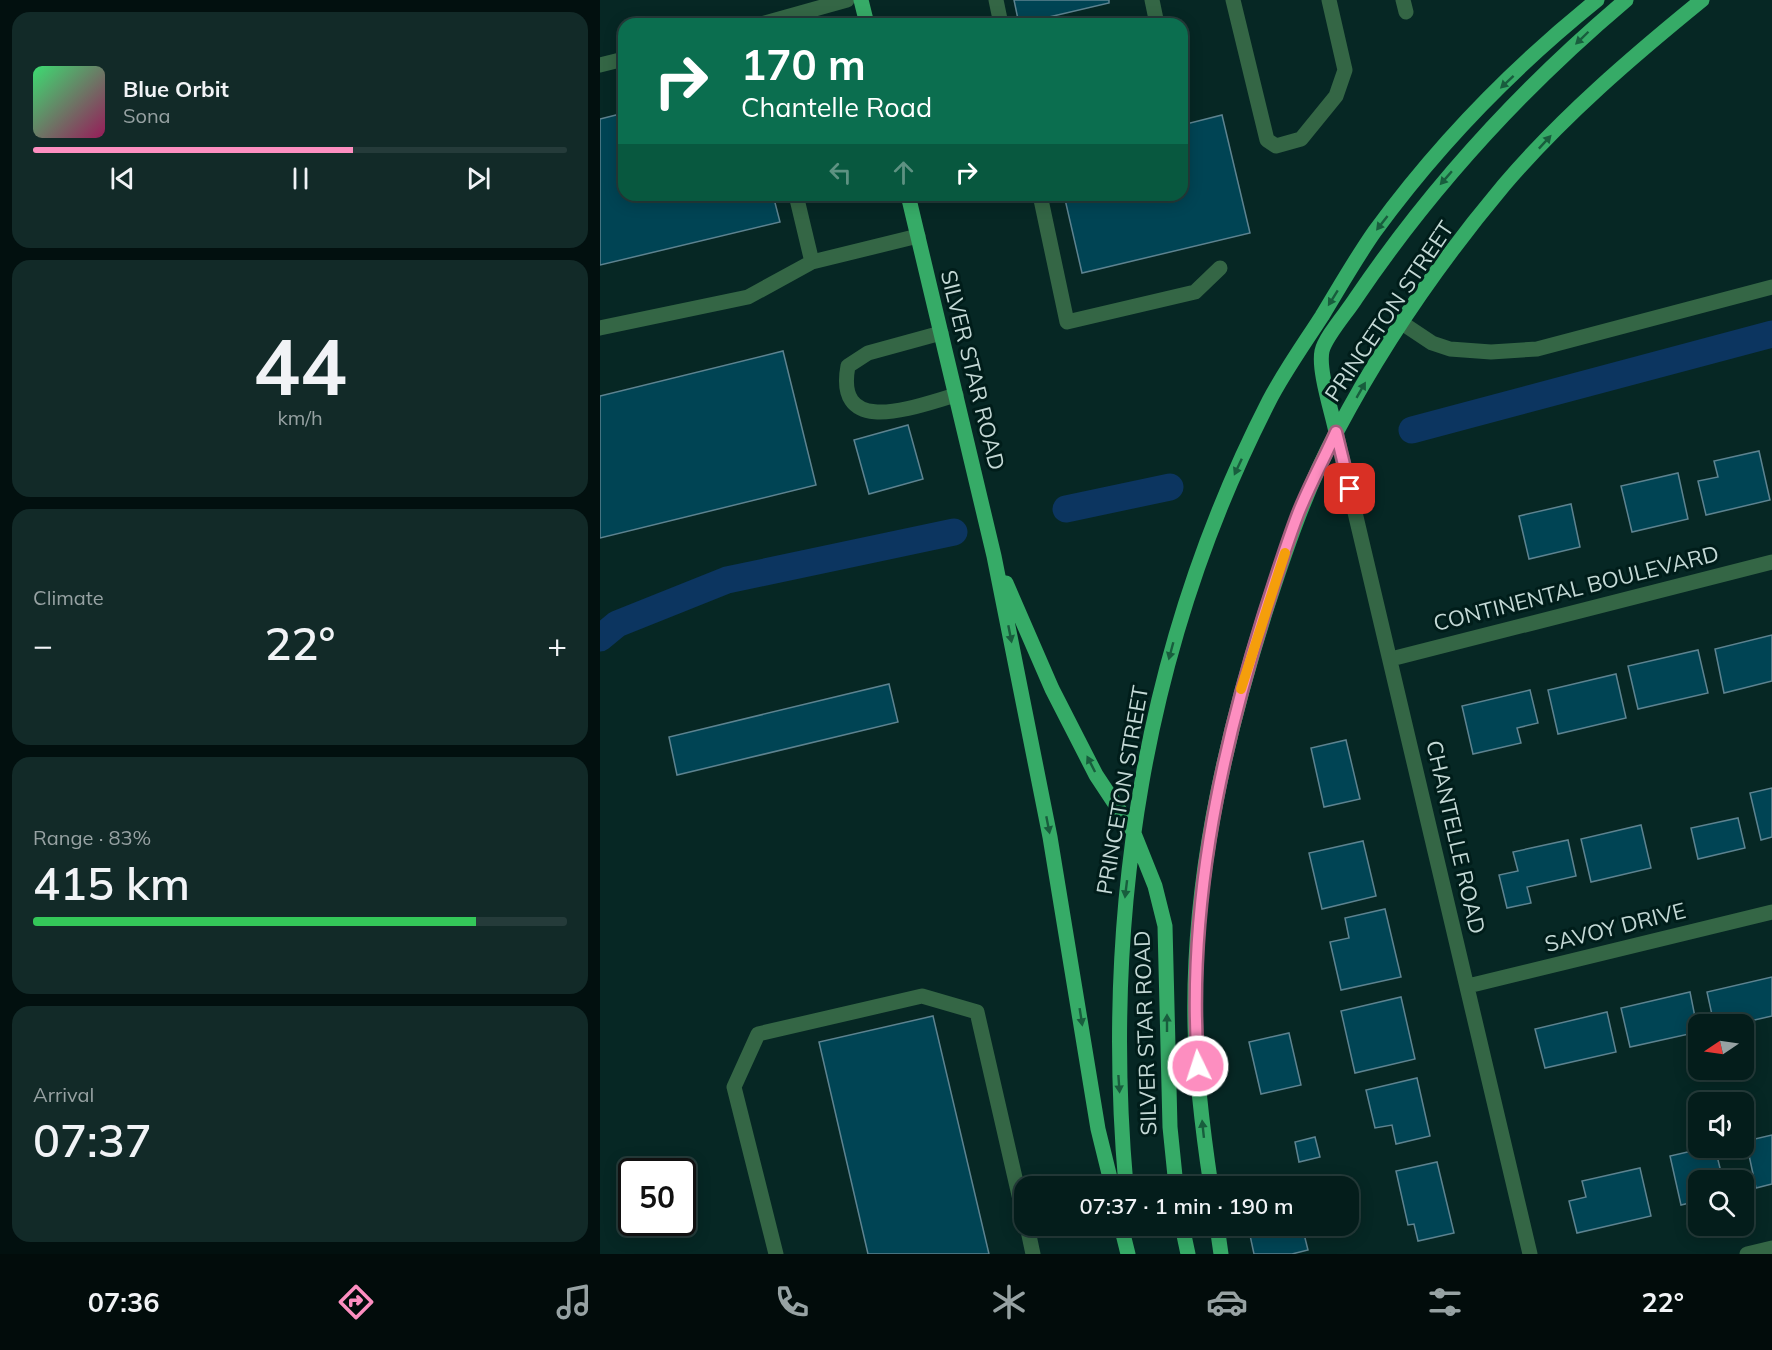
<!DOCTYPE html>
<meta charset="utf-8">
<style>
:root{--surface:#041d1b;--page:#122a28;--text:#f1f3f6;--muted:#97a2a3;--line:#253b3a;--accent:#fd8ec0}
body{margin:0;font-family:Mulish,sans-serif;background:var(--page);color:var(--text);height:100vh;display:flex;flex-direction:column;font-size:22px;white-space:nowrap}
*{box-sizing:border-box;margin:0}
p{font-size:20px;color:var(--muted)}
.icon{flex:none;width:33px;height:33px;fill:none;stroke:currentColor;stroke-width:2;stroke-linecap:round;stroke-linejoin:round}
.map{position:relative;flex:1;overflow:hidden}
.sheet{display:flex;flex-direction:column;gap:12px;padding:12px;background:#02100f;width:600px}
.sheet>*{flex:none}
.guide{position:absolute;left:18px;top:18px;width:570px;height:183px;border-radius:18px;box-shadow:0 3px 15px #0003,0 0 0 2px var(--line);background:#0b6e4f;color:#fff;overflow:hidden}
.needle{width:39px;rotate:257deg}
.buttons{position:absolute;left:1088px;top:1014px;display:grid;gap:12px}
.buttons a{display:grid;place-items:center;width:66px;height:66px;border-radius:12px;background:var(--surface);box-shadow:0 3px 15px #0003,0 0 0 2px var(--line);font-size:30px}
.speed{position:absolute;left:18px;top:1158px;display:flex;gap:12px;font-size:30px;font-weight:700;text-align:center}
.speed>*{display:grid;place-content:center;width:78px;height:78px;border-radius:50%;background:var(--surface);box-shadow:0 3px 15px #0003,0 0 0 2px var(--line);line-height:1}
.speed .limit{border:3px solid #111;border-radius:9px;background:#fff;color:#111}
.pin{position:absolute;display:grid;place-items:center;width:51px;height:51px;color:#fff;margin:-26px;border-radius:12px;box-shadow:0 3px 9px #0006}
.me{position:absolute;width:66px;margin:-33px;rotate:356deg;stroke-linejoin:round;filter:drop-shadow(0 0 4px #0008)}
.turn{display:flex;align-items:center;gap:21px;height:126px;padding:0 24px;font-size:27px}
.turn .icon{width:78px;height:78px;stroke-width:2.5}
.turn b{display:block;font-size:42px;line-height:51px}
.lanes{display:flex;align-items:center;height:57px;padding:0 24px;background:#0003;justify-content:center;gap:30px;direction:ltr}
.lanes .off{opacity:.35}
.big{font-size:45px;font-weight:600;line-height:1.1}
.sheet .widget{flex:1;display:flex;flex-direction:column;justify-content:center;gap:9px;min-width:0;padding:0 21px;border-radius:18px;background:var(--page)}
.sheet .dial{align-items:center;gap:0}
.dial b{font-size:78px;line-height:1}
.song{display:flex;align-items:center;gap:18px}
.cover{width:72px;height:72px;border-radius:9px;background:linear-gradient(135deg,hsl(140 70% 55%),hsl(330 70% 35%))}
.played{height:6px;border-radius:3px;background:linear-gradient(90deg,var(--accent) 60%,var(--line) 60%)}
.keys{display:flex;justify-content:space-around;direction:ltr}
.heat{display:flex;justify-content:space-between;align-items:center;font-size:33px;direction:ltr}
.charge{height:9px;border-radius:4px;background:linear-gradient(90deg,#34c759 83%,var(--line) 0)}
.trip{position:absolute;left:414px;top:1176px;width:345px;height:60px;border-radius:18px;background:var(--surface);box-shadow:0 3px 15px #0003,0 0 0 2px var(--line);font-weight:600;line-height:60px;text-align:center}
.dock{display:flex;height:96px;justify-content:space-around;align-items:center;background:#020c0b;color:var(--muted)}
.dock .icon{width:42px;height:42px}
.dock .on{color:var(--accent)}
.dock b{font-size:27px;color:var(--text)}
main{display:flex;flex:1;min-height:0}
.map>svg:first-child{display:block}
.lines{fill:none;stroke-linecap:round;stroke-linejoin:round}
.canal{stroke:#0c3560;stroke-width:27}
.building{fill:#004454;stroke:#5d8390;stroke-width:1.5}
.minor{stroke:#346645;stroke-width:15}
.major{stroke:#36ab67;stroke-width:15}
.oneway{fill:#185d3d}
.route-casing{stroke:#a45c7d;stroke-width:15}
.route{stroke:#fd8ec0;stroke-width:10}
.slow{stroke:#f59e0b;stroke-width:10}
.labels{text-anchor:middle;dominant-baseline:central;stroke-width:6;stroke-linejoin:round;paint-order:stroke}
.street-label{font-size:22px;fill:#c4d9d6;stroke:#001d1a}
</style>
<main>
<section class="sheet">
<div class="widget">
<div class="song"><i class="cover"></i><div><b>Blue Orbit</b><p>Sona</p></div></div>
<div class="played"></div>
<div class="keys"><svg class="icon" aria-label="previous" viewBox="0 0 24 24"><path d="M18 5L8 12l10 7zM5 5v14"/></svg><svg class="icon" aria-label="pause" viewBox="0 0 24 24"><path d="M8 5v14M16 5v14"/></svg><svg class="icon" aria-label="next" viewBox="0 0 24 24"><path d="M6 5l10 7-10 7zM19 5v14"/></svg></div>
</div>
<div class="widget dial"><b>44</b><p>km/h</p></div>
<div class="widget"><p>Climate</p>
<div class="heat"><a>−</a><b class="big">22°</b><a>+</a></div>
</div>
<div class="widget"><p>Range · 83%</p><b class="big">415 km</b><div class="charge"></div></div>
<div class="widget"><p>Arrival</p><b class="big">07:37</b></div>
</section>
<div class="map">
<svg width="1172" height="1254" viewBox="0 0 1172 1254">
<rect width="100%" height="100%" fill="#062724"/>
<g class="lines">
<path class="canal" d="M 812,430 L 1172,334
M 466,509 L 570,487
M 0,638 L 17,624 L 127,580 L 354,532"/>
</g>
<path class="building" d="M 414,0 L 509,0 L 509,3 L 419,24 Z
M 24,113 L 24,195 L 173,195 L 180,222 L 0,265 L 0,119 Z
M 622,115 L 650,233 L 482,273 L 464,195 L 582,195 L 582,125 Z
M 183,351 L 216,485 L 0,538 L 0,396 Z
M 308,425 L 323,479 L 269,494 L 254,440 Z
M 1159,451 L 1170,500 L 1106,515 L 1098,481 L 1118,477 L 1114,461 Z
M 1078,473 L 1088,519 L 1032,532 L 1021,486 Z
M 971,504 L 980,547 L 929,559 L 919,516 Z
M 1172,635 L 1172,681 L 1124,693 L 1115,649 Z
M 1098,650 L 1108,693 L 1038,709 L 1028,666 Z
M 1016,674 L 1026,718 L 958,734 L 948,690 Z
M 289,684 L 298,722 L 77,775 L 69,737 Z
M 930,690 L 938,723 L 917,728 L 921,743 L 873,754 L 862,706 Z
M 746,740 L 760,799 L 724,807 L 711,748 Z
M 1172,788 L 1172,837 L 1161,840 L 1150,793 Z
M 1138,818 L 1145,848 L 1098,859 L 1091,828 Z
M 1041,825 L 1051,868 L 991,882 L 981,839 Z
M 968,840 L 976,876 L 927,887 L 931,903 L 907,908 L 899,875 L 918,871 L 913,852 Z
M 763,841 L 776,896 L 722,909 L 709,853 Z
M 785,909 L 801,977 L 741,990 L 730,942 L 749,938 L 745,918 Z
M 1172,977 L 1172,1016 L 1137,1024 L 1114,1024 L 1107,992 Z
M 1090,992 L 1098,1032 L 1030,1047 L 1021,1008 Z
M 801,997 L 815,1059 L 755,1073 L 741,1011 Z
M 1007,1012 L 1016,1052 L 945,1068 L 935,1029 Z
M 333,1016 L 389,1254 L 268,1254 L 219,1042 Z
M 689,1033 L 701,1085 L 661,1094 L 649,1042 Z
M 817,1078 L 830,1136 L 796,1144 L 792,1125 L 775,1128 L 766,1090 Z
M 1172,1135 L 1172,1184 L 1156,1188 L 1146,1141 Z
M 715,1137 L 720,1157 L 699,1162 L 695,1142 Z
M 1105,1148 L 1115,1148 L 1123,1180 L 1098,1180 L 1098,1201 L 1081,1205 L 1070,1156 Z
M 837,1162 L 854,1233 L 818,1241 L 814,1224 L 808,1225 L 796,1171 Z
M 1040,1168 L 1051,1216 L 977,1233 L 969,1201 L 986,1197 L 982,1181 Z
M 648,1226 L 702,1226 L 708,1250 L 692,1254 L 654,1254 Z"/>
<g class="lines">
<path class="minor" d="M 396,0 L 401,24
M 552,0 L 557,24
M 633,0 L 667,140 L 676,146 L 701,139 L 736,96 L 745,70 L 729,0
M 803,0 L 806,12
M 161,24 L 247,0
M 0,65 L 24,59
M 196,195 L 212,262
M 440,195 L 467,322 L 595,292 L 620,268
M 802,323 L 832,343 L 850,349 L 891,352 L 937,349 L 1172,287
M 0,328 L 148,297 L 212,262 L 318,236
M 341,333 L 268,353 L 248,366 C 234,440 319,405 356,395
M 736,432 L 930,1254
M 791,659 L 1172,562
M 868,986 L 1172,912
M 427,1226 L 433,1254
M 176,1254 L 134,1087 L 158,1034 L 322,996 L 377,1012 L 424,1217
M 1147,1254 L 1172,1248"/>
<path class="major" d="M 261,0 L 267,24
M 308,195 L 394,556 L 450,837 L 498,1129 L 512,1186
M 736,432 C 732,412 718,370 722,351 C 725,337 748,311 756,298 C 832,186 923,87 1026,0
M 406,583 L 452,689 L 496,775 L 533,831 L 555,886 L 565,926 L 570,1127 L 576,1186
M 526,1186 C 502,915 544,645 669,401 C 684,372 704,344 722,316 C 739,288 756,258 775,231 C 837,146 915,66 997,0
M 611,1186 C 603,1133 596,1079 595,1025 C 592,885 623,746 665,613 C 685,551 706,489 737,431 C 783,344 841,260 904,185 C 963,116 1032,57 1102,0
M 521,1226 L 528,1254
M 582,1226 L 588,1254
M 617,1226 L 621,1254"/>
</g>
<defs><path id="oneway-solid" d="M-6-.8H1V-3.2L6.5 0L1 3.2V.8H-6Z" transform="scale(1.5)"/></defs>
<g class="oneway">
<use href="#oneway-solid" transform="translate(982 38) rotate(136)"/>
<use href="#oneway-solid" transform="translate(907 82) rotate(137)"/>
<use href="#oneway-solid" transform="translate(945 142) rotate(-47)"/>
<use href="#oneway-solid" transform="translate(846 178) rotate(131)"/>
<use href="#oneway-solid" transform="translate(782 223) rotate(128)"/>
<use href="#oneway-solid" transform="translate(733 298) rotate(122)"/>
<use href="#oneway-solid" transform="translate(761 390) rotate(-60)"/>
<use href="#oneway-solid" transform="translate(638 467) rotate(115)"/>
<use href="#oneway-solid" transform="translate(410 634) rotate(79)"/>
<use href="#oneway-solid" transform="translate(571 651) rotate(105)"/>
<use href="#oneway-solid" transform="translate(491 764) rotate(-117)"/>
<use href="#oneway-solid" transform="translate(448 825) rotate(79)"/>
<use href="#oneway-solid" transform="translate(526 889) rotate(97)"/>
<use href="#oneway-solid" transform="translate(481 1017) rotate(81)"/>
<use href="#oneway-solid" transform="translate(567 1023) rotate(-90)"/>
<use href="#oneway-solid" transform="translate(519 1084) rotate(86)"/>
<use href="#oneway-solid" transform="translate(603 1129) rotate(-96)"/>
</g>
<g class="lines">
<g class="route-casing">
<path id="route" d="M 598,1066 C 587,914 618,763 663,618 C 674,584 685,548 698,514 C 709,486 724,459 736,432 L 750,489"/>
</g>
<use href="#route" class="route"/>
<path class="slow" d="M 641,689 L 685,553"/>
</g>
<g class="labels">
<g class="street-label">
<text transform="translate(789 311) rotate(-56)">PRINCETON STREET</text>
<text transform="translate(373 370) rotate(76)">SILVER STAR ROAD</text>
<text transform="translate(976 588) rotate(-14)">CONTINENTAL BOULEVARD</text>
<text transform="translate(522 790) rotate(-80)">PRINCETON STREET</text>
<text transform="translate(856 837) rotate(77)">CHANTELLE ROAD</text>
<text transform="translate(1015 927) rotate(-14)">SAVOY DRIVE</text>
<text transform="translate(545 1033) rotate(-92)">SILVER STAR ROAD</text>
</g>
</g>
</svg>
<div class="buttons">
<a><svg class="needle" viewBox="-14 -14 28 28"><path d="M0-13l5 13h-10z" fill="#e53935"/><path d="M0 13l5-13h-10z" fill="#97a2a3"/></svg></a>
<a><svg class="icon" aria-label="sound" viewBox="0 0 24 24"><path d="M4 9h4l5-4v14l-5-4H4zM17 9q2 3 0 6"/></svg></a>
<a><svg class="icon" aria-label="search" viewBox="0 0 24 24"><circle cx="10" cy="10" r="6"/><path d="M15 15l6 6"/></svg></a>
</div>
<div class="speed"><div class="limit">50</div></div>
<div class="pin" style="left:750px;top:489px;background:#d93025"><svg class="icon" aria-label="arrive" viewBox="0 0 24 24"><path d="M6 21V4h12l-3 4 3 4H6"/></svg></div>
<svg class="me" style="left:598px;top:1066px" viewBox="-20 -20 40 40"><circle r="17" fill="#fd8ec0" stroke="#fff" stroke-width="3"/><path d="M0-11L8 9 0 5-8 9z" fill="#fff"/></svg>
<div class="trip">07:37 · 1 min · 190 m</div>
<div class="guide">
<div class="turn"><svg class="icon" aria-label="right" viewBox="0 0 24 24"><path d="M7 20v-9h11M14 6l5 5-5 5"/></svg><div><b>170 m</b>Chantelle Road</div></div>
<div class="lanes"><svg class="icon off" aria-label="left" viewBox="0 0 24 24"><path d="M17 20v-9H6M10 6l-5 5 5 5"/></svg><svg class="icon off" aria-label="ahead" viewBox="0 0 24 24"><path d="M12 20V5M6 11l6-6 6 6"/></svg><svg class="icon" aria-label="right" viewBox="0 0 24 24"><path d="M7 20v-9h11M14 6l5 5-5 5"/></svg></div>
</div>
</div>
</main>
<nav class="dock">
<b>07:36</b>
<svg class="icon on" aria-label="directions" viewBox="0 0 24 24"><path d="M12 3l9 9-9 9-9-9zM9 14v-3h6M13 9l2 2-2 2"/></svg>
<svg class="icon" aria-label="music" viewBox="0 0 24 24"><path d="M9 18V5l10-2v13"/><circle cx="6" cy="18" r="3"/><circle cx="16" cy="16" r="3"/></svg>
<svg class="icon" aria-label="phone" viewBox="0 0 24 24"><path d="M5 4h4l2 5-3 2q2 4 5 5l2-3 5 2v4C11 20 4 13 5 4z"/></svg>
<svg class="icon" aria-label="climate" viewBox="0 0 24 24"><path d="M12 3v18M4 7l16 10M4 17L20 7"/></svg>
<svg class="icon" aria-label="car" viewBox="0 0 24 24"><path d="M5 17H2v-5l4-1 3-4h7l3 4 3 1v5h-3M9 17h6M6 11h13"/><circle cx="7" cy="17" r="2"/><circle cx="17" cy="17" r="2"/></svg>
<svg class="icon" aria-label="filters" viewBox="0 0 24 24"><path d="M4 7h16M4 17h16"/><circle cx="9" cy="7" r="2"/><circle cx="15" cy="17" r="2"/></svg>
<b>22°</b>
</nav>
